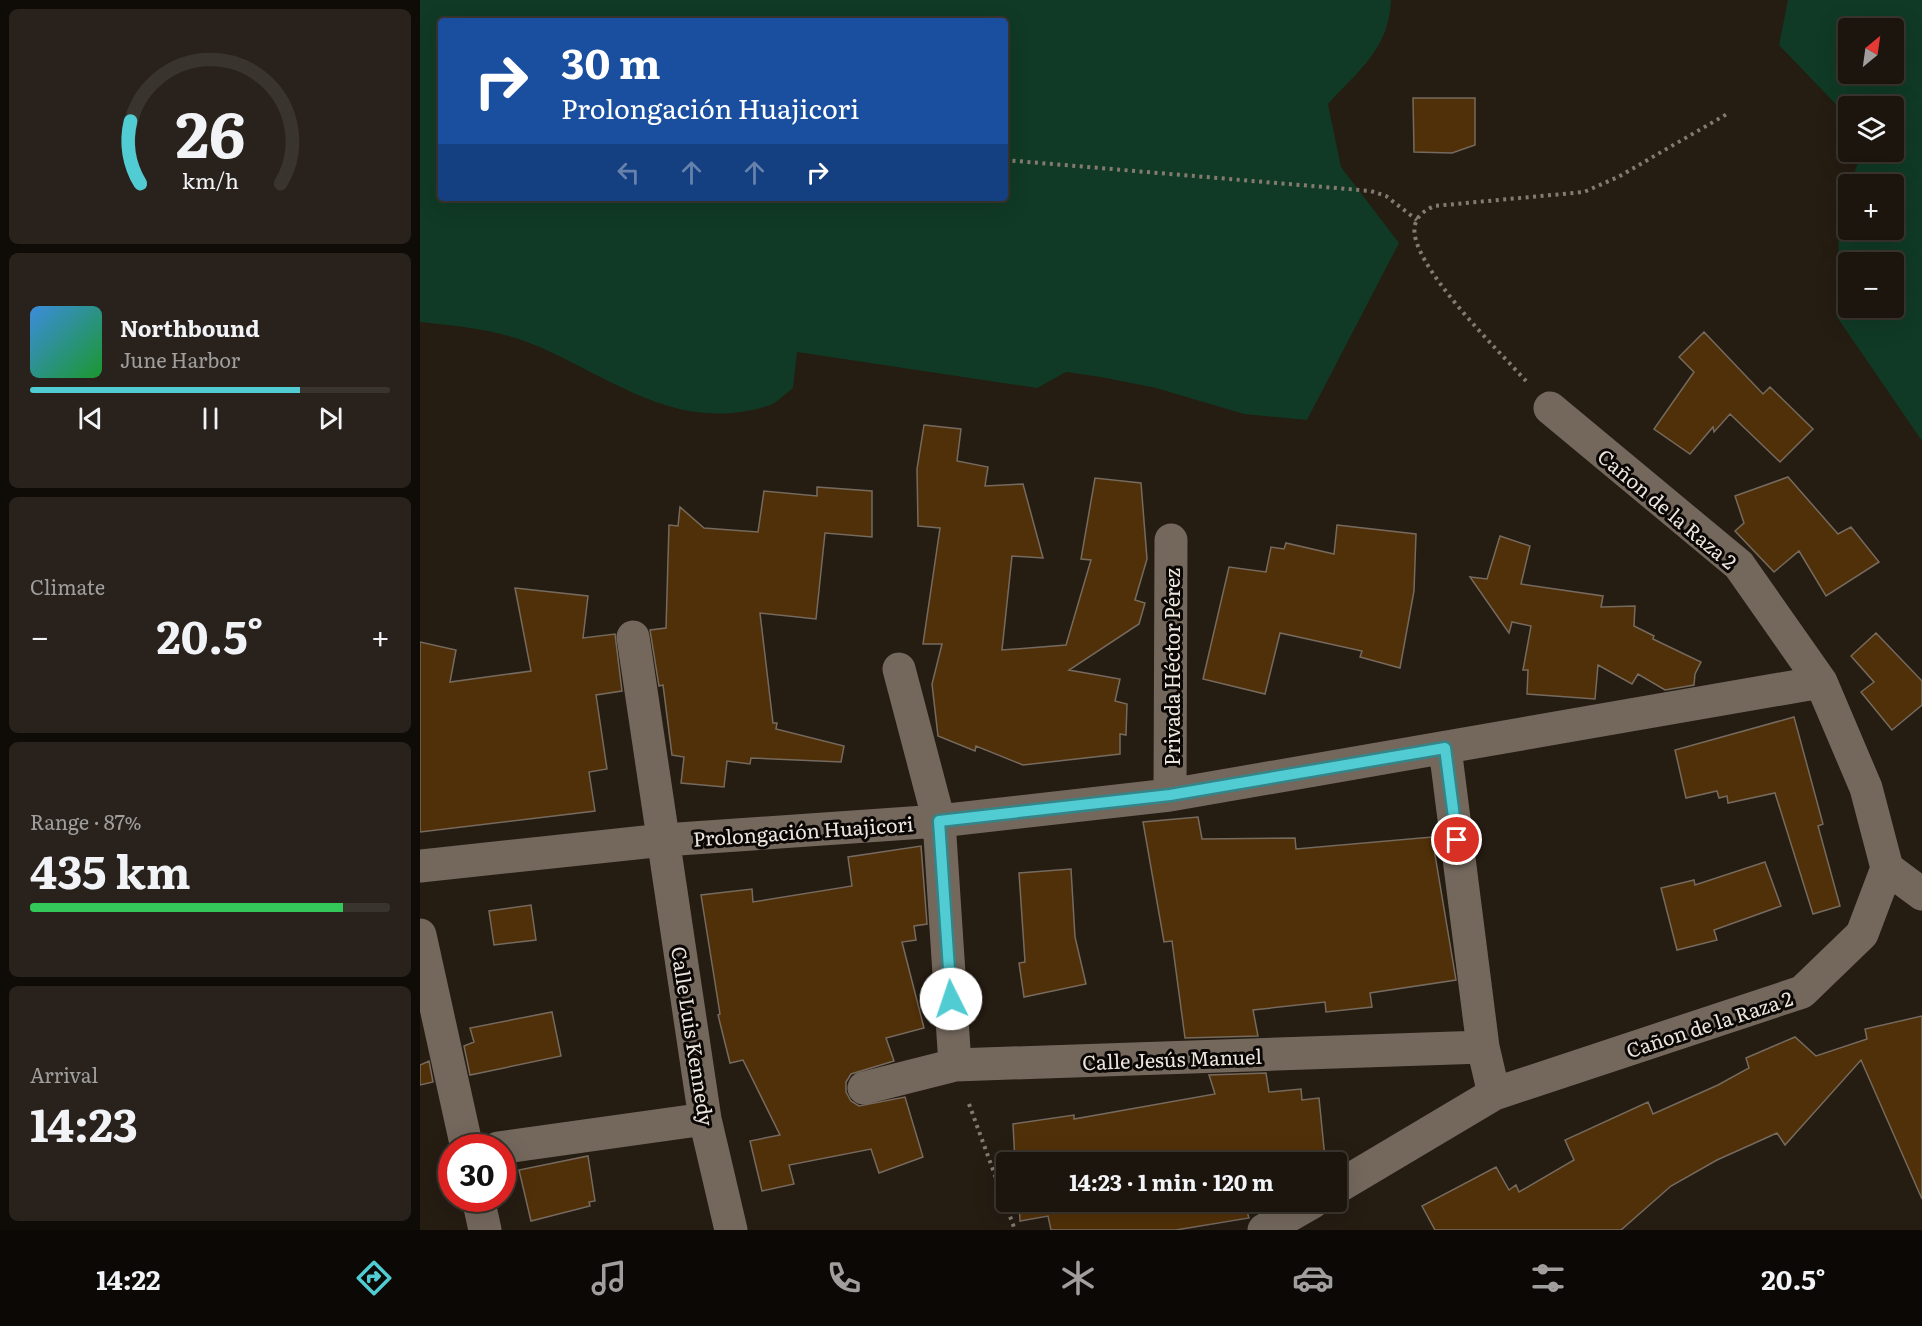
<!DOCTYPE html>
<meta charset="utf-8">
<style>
:root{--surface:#1c150e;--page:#29221c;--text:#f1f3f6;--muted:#a09f9e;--line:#3a342e;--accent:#51ccd2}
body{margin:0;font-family:Literata,serif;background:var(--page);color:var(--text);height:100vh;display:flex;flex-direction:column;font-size:22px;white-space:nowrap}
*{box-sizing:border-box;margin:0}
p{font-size:20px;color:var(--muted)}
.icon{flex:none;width:33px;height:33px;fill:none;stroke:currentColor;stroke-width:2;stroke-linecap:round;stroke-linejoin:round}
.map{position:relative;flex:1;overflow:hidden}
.side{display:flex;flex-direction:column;gap:9px;padding:9px;background:#0f0c08;width:420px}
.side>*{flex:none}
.banner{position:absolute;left:18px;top:18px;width:570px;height:183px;border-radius:6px;box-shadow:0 6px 24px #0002,0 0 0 2px var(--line);background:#1a4fa0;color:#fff;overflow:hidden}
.needle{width:39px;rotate:29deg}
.fabs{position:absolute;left:1418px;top:18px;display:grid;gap:12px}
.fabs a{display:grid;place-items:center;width:66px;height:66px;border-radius:6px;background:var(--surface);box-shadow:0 6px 24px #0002,0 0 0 2px var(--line);font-size:30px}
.speed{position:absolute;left:18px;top:1134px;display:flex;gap:12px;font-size:30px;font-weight:700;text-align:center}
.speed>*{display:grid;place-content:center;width:78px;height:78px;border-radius:50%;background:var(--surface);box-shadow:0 6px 24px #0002,0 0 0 2px var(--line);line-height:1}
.speed .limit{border:9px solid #d22;background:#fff;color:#111}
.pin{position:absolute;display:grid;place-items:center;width:51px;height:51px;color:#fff;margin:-26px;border:3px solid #fff;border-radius:50%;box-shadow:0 2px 6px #0007}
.me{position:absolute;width:66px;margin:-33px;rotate:356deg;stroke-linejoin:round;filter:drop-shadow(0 0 4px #0008)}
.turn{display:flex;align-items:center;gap:21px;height:126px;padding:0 24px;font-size:27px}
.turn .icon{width:78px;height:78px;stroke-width:2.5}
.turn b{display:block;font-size:42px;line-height:51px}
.lanes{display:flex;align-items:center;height:57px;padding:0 24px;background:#0003;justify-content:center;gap:30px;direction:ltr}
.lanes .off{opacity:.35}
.big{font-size:45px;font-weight:700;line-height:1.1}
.side .card{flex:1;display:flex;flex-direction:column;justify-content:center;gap:9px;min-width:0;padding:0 21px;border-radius:9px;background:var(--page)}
.side .dial{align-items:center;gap:0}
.dial svg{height:156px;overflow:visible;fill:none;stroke:var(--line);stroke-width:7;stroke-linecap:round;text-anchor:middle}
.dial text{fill:var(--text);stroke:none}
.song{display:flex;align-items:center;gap:18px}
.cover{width:72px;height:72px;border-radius:9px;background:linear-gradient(135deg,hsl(210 70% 55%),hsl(130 70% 35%))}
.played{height:6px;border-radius:3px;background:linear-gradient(90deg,var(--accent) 75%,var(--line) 75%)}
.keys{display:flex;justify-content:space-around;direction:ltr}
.heat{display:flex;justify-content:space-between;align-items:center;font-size:33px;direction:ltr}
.charge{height:9px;border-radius:4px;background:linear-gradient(90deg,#34c759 87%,var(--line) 0)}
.trip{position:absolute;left:576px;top:1152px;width:351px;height:60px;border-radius:6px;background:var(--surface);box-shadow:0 6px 24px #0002,0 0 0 2px var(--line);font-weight:700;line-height:60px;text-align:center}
.dock{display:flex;height:96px;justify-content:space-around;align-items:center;background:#0b0806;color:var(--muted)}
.dock .icon{width:42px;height:42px}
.dock .on{color:var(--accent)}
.dock b{font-size:27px;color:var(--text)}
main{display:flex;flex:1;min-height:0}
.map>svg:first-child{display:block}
.green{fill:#103a25;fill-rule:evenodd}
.building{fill:#503008;stroke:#766a5f;stroke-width:1.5}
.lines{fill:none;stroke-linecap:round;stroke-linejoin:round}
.path{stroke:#837b72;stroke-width:4;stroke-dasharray:3 4.5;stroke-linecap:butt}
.minor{stroke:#74685d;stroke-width:33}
.route-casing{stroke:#358588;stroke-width:15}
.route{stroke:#51ccd2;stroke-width:10}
.labels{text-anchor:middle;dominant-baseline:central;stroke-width:6;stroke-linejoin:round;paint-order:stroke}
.street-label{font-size:20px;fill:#ece5de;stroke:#0b0704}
</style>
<main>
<section class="side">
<div class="card dial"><svg viewBox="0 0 100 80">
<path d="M14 69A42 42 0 1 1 86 69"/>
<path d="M14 69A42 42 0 0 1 9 37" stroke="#51ccd2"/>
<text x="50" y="56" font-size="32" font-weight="700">26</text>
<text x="50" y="72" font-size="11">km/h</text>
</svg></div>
<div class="card">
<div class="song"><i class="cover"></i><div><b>Northbound</b><p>June Harbor</p></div></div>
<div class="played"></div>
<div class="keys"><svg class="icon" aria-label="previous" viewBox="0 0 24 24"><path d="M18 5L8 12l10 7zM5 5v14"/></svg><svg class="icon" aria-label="pause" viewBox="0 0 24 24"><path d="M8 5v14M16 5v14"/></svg><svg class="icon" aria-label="next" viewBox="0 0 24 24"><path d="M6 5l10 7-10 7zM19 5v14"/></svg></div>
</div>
<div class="card"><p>Climate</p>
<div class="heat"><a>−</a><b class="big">20.5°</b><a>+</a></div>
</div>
<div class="card"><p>Range · 87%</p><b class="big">435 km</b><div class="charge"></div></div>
<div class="card"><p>Arrival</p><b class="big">14:23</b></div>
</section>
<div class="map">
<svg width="1502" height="1230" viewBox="0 0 1502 1230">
<rect width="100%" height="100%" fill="#251c12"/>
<path class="green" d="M 0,0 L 971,0 C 969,49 939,70 908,104 L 921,167 L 979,243 L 887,420 L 824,414 L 736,388 L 681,377 L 646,372 L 617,388 L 377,352 L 373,388 C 365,394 356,404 347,406 C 253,435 189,374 107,342 C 73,329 36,326 0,322 ZM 21,21 L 585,21 L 585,198 L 21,198 Z
M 1368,0 L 1502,0 L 1502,441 L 1417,317 L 1419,217 L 1428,191 L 1428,230 L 1473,230 L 1473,184 L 1430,184 L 1442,152 L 1473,152 L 1473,106 L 1428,106 L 1428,117 L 1359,45 ZM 1428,28 L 1473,28 L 1473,74 L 1428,74 ZM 1428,262 L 1473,262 L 1473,308 L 1428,308 Z"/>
<path class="building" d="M 993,98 L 1055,98 L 1055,145 L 1032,153 L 994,152 Z
M 1284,332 L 1343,394 L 1350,387 L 1393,429 L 1360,462 L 1310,414 L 1294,432 L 1293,427 L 1270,454 L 1234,429 L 1274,372 L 1259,357 Z
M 504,425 L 541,429 L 537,461 L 568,467 L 565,486 L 603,484 L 623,558 L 592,556 L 582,650 L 646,645 L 671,560 L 661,559 L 675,478 L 721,483 L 727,559 L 715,600 L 725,603 L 719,624 L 649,670 L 700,679 L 695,701 L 707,704 L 706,735 L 700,734 L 700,754 L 603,765 L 556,746 L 555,751 L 518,736 L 512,684 L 522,644 L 503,644 L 520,528 L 498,526 L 497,469 Z
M 1368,477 L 1418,534 L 1431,527 L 1459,562 L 1406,596 L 1379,551 L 1354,572 L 1315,531 L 1324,523 L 1315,496 Z
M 397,487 L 452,491 L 452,537 L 405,533 L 396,619 L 340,613 L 353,723 L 357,723 L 356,729 L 424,746 L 421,762 L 331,758 L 330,764 L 307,761 L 304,787 L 261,783 L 264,757 L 252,755 L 243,685 L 239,686 L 230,630 L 246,628 L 249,525 L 258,526 L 260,507 L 284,528 L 338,532 L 344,491 L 397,496 Z
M 917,525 L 996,534 L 994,591 L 980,668 L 940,657 L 942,651 L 860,633 L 845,694 L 783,679 L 809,567 L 846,572 L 851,547 L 864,549 L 866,543 L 914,554 Z
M 1080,536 L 1110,546 L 1101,584 L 1183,596 L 1181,607 L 1215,606 L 1214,626 L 1234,636 L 1233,639 L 1281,662 L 1275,674 L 1274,685 L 1245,690 L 1218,674 L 1212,684 L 1178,665 L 1175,699 L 1107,694 L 1108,670 L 1103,670 L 1111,626 L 1092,622 L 1089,633 L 1050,577 L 1067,579 Z
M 95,588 L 168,596 L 163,638 L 195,634 L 202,691 L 176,695 L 187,769 L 169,772 L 175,811 L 0,832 L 0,642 L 36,650 L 30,682 L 111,671 Z
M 1456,633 L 1502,681 L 1502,705 L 1472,730 L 1441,692 L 1454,682 L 1431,656 Z
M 1374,717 L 1403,824 L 1398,826 L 1420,906 L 1393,914 L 1355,793 L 1308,803 L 1307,796 L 1299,798 L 1297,791 L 1266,798 L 1255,750 Z
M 778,817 L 782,839 L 875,838 L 876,849 L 1012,837 L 1036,980 L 950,993 L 952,1007 L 906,1012 L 905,1002 L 833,1010 L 838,1036 L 765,1038 L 752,941 L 744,942 L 723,822 Z
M 501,846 L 507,924 L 494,926 L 496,940 L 482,942 L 504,1028 L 466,1038 L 474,1061 L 431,1074 L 426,1082 L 426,1092 L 431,1101 L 439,1106 L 485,1097 L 503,1157 L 459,1173 L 451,1149 L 369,1165 L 374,1184 L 342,1191 L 330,1141 L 360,1135 L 323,1060 L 310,1063 L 298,1015 L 300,1014 L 281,895 L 332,889 L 333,902 L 432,886 L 428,857 Z
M 1345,862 L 1361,906 L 1294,930 L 1297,940 L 1257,950 L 1241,888 L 1274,880 L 1275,885 Z
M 651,869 L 655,937 L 666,984 L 604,997 L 599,963 L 605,962 L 599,873 Z
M 111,905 L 116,940 L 74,945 L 69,911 Z
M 132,1012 L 141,1056 L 50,1075 L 44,1046 L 54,1042 L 50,1028 Z
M 1502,1016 L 1502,1199 L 1441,1060 L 1365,1145 L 1357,1133 L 1297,1160 L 1251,1186 L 1201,1230 L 1015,1230 L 1002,1206 L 1076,1167 L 1089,1190 L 1096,1185 L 1099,1192 L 1154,1160 L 1145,1140 L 1228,1102 L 1233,1114 L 1298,1085 L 1329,1068 L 1326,1058 L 1375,1037 L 1396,1056 L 1447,1039 L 1445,1029 Z
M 9,1061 L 13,1082 L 0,1085 L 0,1065 Z
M 846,1073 L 849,1092 L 881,1089 L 882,1100 L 899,1098 L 905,1158 L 864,1162 L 595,1162 L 593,1124 L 654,1115 L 654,1119 L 795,1094 L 789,1075 Z
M 168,1156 L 175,1201 L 169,1202 L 170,1206 L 111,1221 L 99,1170 Z
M 599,1202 L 824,1202 L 829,1218 L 756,1230 L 631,1230 L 628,1216 L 600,1221 Z"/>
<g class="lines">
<path class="path" d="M 585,160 L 951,191 L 966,196 L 997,220
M 1106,381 C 1081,353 986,261 995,225 C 997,215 1006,210 1014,206 L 1164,192 L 1198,177 L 1307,114
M 549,1104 L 595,1230"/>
<path class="minor" d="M 213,637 L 285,1119 L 311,1230
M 479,669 L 519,821 L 535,1065
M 1025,748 L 1063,1047 L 1074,1094
M 750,795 L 751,540
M 0,866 L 244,840 L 519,821 L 750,795 L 1401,682
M 1467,868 L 1502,894
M 0,935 L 47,1148
M 444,1088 L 535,1065 L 1063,1047
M 78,1148 L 285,1119
M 916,1188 L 1074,1094 L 1382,992 L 1442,934 L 1467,868 L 1446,788 L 1401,682 L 1319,565 L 1130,408
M 58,1198 L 65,1230
M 844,1230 L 893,1202"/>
</g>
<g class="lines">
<g class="route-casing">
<path id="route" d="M 531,999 L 519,821 L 750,795 L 1025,748 L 1037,840"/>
</g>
<use href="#route" class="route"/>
</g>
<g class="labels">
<g class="street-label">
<text transform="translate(1248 508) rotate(40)">Cañon de la Raza 2</text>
<text transform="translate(751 667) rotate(-90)">Privada Héctor Pérez</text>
<text transform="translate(383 830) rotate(-4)">Prolongación Huajicori</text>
<text transform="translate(1289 1023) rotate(-18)">Cañon de la Raza 2</text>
<text transform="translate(274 1036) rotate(81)">Calle Luis Kennedy</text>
<text transform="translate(752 1058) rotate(-2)">Calle Jesús Manuel</text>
</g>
</g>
</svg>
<div class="fabs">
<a><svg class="needle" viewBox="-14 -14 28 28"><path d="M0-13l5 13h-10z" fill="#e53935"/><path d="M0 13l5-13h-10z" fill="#a09f9e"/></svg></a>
<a><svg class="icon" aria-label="layers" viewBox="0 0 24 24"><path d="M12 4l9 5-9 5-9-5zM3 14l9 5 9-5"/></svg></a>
<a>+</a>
<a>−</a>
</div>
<div class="speed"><div class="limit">30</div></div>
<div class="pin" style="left:1037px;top:840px;background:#d93025"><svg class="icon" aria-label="arrive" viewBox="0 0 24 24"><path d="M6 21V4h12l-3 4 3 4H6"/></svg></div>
<svg class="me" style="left:531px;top:999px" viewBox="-20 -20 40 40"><circle r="19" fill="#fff"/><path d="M0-13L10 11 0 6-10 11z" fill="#51ccd2"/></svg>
<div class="trip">14:23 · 1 min · 120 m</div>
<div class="banner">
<div class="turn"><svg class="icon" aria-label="right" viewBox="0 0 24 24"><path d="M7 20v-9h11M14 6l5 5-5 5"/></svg><div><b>30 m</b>Prolongación Huajicori</div></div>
<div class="lanes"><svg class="icon off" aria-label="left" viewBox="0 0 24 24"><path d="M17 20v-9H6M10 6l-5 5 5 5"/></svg><svg class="icon off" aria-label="ahead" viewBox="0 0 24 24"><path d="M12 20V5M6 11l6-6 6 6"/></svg><svg class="icon off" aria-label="ahead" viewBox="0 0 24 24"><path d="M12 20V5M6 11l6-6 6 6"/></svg><svg class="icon" aria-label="right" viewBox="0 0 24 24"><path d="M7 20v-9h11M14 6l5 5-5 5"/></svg></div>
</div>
</div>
</main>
<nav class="dock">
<b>14:22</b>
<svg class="icon on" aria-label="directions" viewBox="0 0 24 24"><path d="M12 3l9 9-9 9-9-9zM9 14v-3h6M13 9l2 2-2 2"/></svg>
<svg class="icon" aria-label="music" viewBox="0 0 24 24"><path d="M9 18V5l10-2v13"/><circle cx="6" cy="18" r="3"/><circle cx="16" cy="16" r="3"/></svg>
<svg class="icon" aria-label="phone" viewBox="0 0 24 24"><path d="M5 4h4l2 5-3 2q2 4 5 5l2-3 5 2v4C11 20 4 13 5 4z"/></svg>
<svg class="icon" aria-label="climate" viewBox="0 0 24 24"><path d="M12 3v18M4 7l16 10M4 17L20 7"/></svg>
<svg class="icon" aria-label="car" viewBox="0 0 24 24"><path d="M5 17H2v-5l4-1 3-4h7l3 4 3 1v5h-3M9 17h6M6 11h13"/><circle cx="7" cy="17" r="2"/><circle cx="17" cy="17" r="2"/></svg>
<svg class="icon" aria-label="filters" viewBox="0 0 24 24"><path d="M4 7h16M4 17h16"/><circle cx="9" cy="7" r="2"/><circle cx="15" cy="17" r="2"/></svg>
<b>20.5°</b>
</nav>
